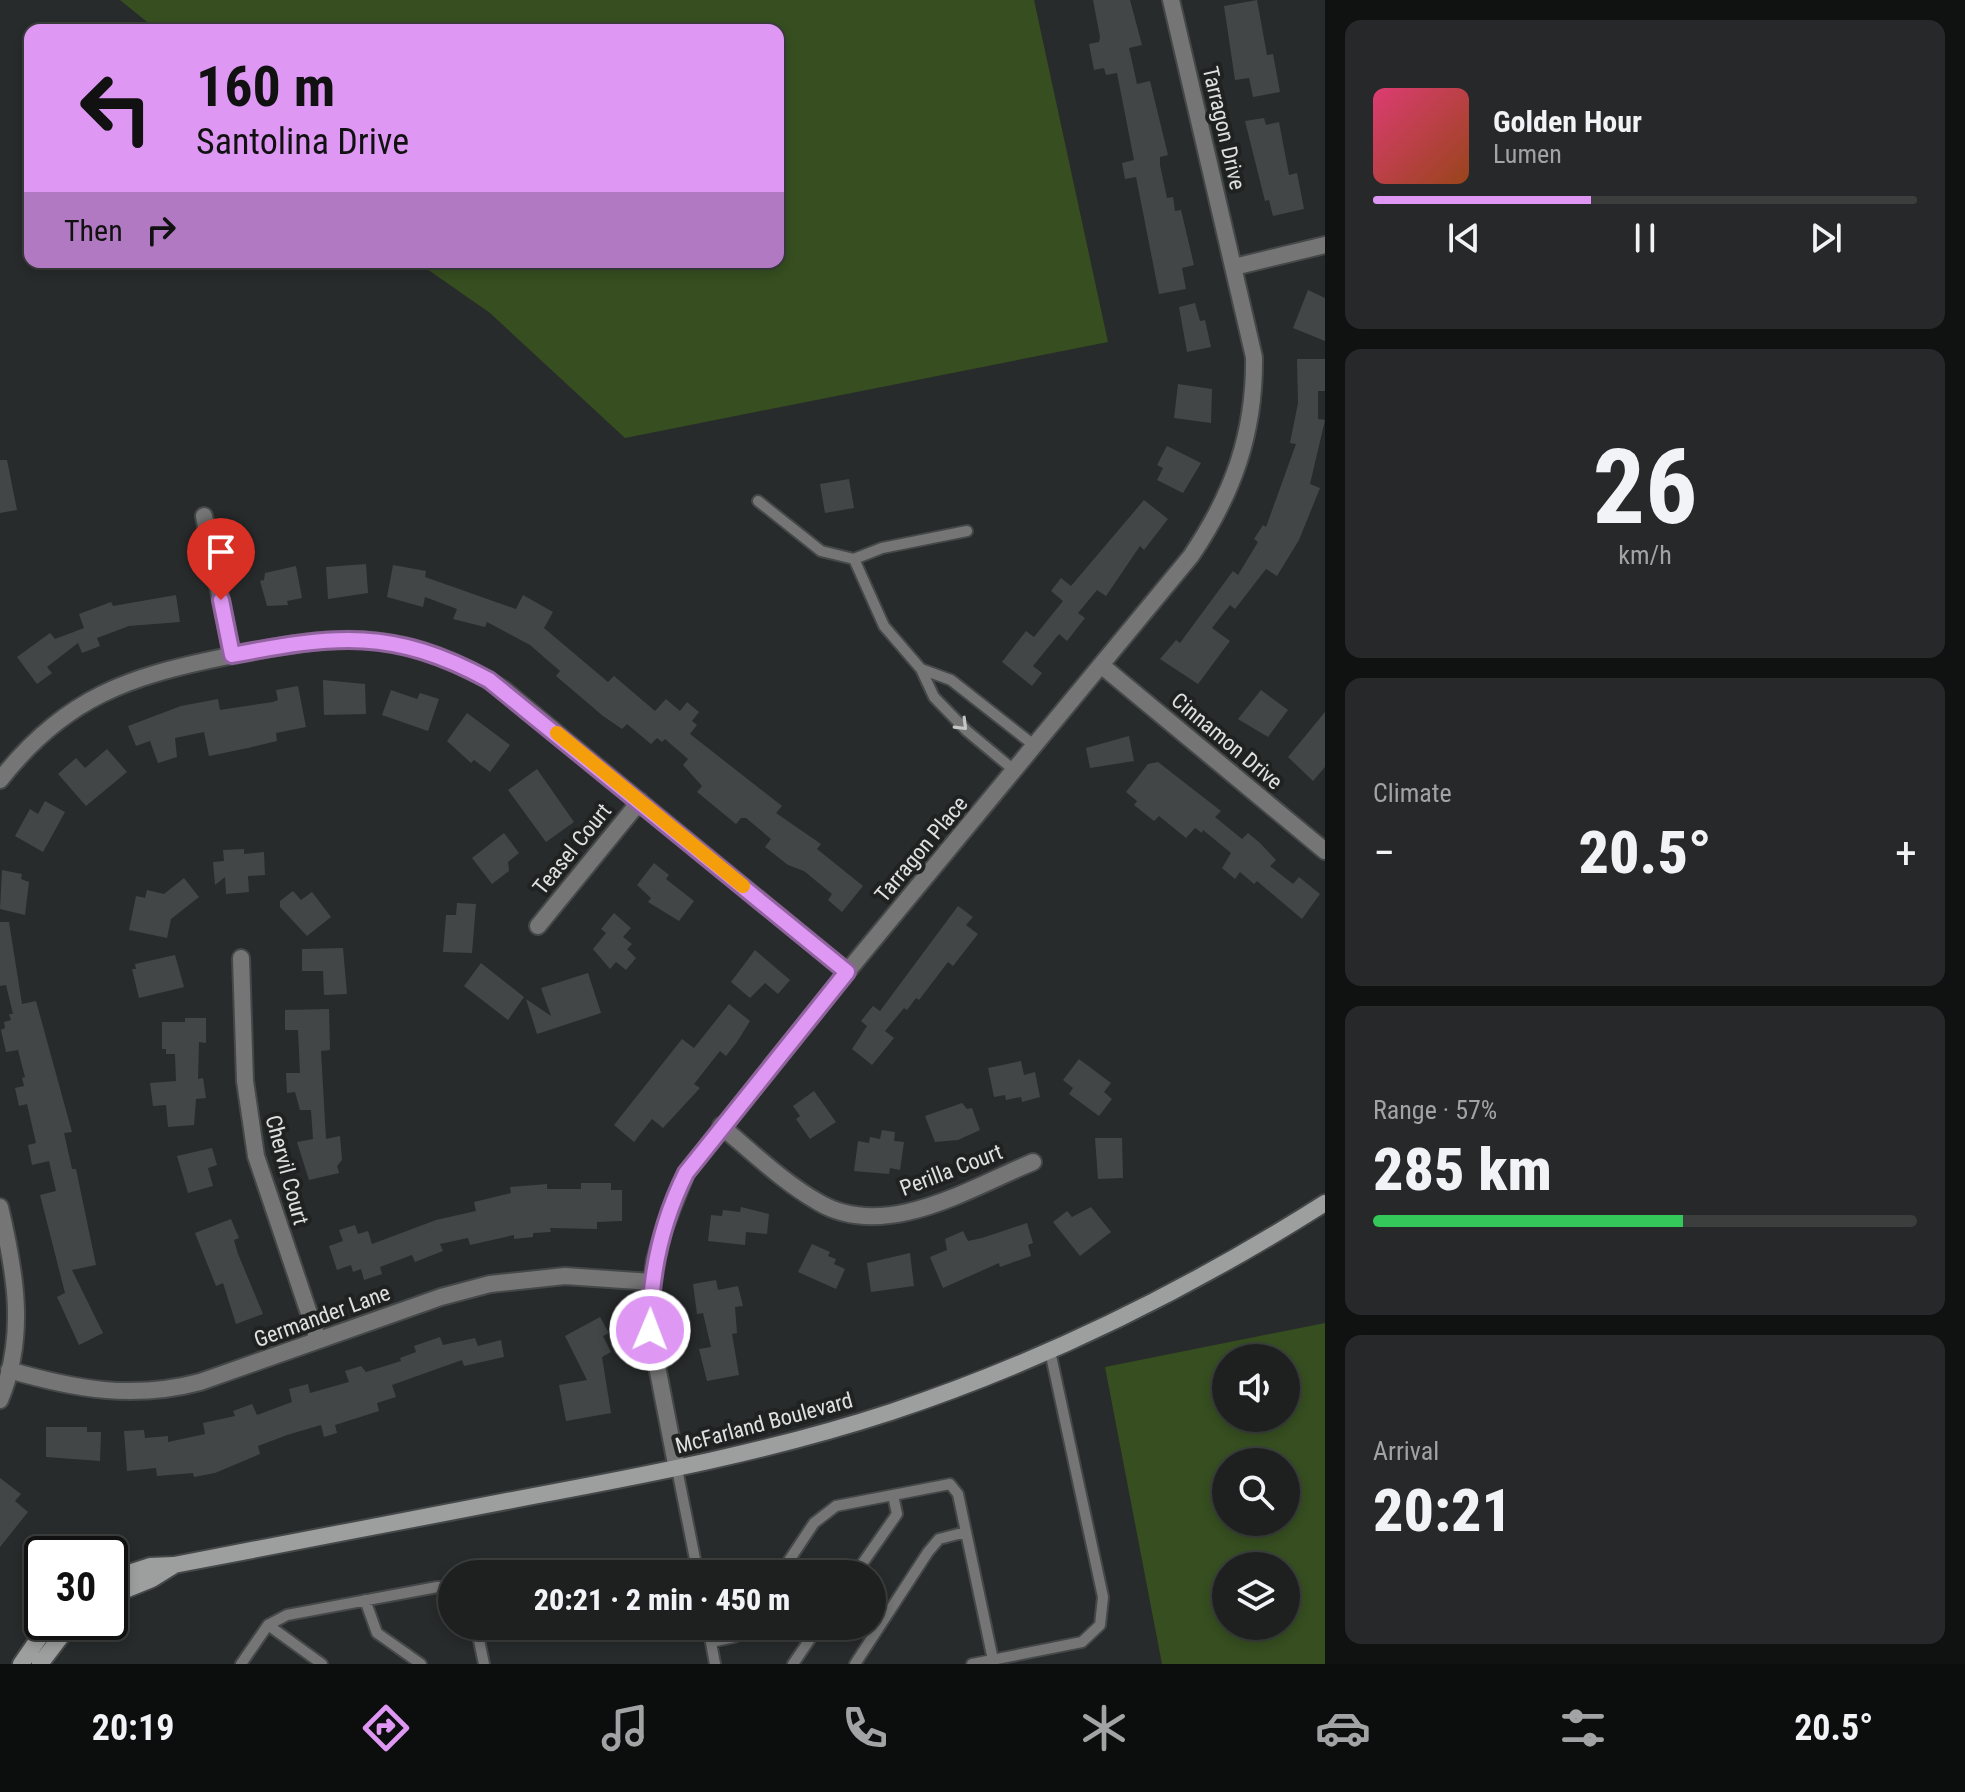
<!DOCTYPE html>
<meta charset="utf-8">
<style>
:root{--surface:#1e2020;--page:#262829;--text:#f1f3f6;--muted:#a1a3a5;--line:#3c3e3e;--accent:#de98f3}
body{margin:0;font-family:"Roboto Condensed",sans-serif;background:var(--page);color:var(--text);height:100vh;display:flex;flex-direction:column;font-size:30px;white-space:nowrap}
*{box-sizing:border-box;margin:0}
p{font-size:26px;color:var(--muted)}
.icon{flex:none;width:44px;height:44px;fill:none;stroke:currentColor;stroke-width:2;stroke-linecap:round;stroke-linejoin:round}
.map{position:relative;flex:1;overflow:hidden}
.drawer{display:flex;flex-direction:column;gap:20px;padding:20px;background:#101212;width:640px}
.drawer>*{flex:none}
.top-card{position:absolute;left:24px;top:24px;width:760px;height:244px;border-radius:16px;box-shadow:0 4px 12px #0003,0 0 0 2px var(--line);background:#de98f3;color:#111;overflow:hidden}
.tools{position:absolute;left:1212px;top:1344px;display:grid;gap:16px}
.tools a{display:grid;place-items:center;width:88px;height:88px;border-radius:50%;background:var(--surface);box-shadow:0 4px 12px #0003,0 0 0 2px var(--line);font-size:40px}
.speed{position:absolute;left:24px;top:1536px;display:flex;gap:16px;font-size:40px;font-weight:700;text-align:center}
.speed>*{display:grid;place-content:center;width:104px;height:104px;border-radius:50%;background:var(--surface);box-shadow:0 4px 12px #0003,0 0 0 2px var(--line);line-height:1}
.speed .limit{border:4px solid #111;border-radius:12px;background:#fff;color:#111}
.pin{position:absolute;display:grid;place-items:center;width:68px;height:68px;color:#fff;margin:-82px -34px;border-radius:50% 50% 50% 0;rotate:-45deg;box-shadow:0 0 8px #0007}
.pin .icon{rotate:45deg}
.me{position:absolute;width:88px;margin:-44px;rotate:1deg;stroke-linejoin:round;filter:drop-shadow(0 0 6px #0008)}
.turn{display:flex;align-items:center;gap:28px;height:168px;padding:0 40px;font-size:36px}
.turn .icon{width:104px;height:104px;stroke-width:2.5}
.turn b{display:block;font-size:56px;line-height:68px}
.then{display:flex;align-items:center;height:76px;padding:0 40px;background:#0003;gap:16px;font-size:30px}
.big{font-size:60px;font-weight:800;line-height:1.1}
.drawer .widget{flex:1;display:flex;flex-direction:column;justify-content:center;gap:12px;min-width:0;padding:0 28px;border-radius:16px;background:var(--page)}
.drawer .dial{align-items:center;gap:0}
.dial b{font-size:104px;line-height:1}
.song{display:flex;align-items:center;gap:24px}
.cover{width:96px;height:96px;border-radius:12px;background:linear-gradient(135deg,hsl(340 70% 55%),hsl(20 70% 35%))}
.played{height:8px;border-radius:4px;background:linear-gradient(90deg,var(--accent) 40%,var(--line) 40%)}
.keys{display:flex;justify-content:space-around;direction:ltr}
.heat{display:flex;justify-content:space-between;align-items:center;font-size:44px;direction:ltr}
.charge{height:12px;border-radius:6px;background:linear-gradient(90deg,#34c759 57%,var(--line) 0)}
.trip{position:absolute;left:438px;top:1560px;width:448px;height:80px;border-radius:40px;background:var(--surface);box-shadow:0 4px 12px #0003,0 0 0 2px var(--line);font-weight:800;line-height:80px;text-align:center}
.tabs{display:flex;height:128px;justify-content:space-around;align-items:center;background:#0c0d0d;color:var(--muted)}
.tabs .icon{width:56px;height:56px}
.tabs .active{color:var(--accent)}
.tabs b{font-size:36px;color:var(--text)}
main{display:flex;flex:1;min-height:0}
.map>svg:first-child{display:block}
.green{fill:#364e20;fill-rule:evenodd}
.building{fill:#434647}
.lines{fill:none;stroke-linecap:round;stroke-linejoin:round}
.lane-casing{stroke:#454848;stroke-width:14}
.street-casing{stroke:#454848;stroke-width:20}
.secondary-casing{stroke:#454848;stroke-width:20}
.lane{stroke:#747574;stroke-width:10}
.street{stroke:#747574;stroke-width:16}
.secondary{stroke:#9d9f9e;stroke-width:16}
.oneway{stroke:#c4c6c5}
.route-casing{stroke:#90639e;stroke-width:20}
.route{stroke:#de98f3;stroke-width:14}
.slow{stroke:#f59e0b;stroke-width:14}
.labels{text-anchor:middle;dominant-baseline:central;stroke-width:8;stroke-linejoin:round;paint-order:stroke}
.street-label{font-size:22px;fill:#dfe1e0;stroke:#1f2221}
</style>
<main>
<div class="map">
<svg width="1325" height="1664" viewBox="0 0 1325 1664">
<rect width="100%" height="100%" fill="#282b2b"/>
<path class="green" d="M 120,0 L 1034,0 L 1108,342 L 625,438 L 490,313 L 417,262 L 778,262 L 778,30 L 157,30 Z
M 1325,1323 L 1325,1664 L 1162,1664 L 1105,1367 ZM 1226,1358 L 1286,1358 L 1286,1418 L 1226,1418 ZM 1226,1462 L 1286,1462 L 1286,1522 L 1226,1522 ZM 1226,1566 L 1286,1566 L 1286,1626 L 1226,1626 Z"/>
<path class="building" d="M 1093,0 L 1130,0 L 1142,45 L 1129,48 L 1137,84 L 1150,81 L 1168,155 L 1160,157 L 1160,165 L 1167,198 L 1173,197 L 1175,211 L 1181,210 L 1194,265 L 1182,268 L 1186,289 L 1159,294 L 1136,177 L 1125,179 L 1122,163 L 1134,160 L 1117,73 L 1106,75 L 1104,68 L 1094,70 L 1089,44 L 1099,42 L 1100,37 Z
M 1257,0 L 1267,55 L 1273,54 L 1280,92 L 1253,97 L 1249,78 L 1235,80 L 1224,6 Z
M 1264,118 L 1266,125 L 1279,122 L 1289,175 L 1297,173 L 1304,209 L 1273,216 L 1269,200 L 1265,201 L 1245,121 Z
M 1308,290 L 1325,298 L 1325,341 L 1293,328 Z
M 1195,303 L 1200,321 L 1205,320 L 1211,347 L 1187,352 L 1179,307 Z
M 1297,359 L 1325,359 L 1325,391 L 1318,391 L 1318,419 L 1325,420 L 1310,484 L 1320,488 L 1299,540 L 1277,576 L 1266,569 L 1235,609 L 1230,605 L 1212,628 L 1230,641 L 1198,684 L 1160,659 L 1176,640 L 1180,643 L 1233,571 L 1238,575 L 1258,542 L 1254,539 L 1263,525 L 1266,527 L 1296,444 L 1290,443 L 1298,403 Z
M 1178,384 L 1212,389 L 1211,423 L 1174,418 Z
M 1167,446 L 1201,463 L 1183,493 L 1157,480 L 1163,468 L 1157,465 Z
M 0,460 L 7,460 L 17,510 L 0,513 Z
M 849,479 L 854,508 L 825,513 L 820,484 Z
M 1144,500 L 1168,519 L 1144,550 L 1140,546 L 1106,596 L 1097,590 L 1078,613 L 1085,618 L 1067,641 L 1059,634 L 1033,666 L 1042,673 L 1032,686 L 1002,662 L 1026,631 L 1034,637 L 1063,601 L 1051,591 L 1061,578 L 1071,586 Z
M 366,564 L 368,593 L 328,599 L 326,567 Z
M 393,565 L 426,571 L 425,577 L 516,609 L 523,595 L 553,612 L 544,628 L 608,682 L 614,676 L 655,711 L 666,699 L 680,711 L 687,702 L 699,712 L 692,721 L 697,725 L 690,734 L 782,806 L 776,813 L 821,844 L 817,849 L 863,886 L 842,912 L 828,900 L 832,894 L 804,871 L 788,865 L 765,847 L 771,839 L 746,818 L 741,818 L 736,824 L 697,792 L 702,786 L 683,765 L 688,759 L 665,739 L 662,742 L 657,738 L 651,744 L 627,724 L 622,729 L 603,716 L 556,676 L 560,671 L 530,645 L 487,622 L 485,627 L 453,619 L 457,609 L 425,597 L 423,607 L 387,597 Z
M 296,566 L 302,598 L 287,601 L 288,605 L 267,606 L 260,581 L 264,580 L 265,573 Z
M 176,595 L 180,622 L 129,626 L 97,638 L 100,646 L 82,653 L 78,643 L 47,667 L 52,673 L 37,684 L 17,657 L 50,633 L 55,639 L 84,628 L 79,614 L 111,602 L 113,606 Z
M 323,680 L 365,684 L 366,714 L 324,715 Z
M 298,686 L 306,727 L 276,733 L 277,741 L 248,748 L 209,756 L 204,732 L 175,738 L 177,757 L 158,763 L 150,741 L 136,746 L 128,726 L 181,706 L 218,699 L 220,710 L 273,702 L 278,700 L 276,690 Z
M 391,690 L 417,699 L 420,693 L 439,699 L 428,731 L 382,715 Z
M 1261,690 L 1288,710 L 1268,737 L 1238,719 Z
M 1325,712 L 1325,767 L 1313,781 L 1288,757 Z
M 467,713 L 510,745 L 490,772 L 474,760 L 471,763 L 447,741 Z
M 1129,736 L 1134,761 L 1090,768 L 1086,748 Z
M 107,749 L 127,772 L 86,806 L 58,774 L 76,758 L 85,768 Z
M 1158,762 L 1221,811 L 1215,817 L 1242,839 L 1248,833 L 1260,843 L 1276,860 L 1270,866 L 1293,884 L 1299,877 L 1320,894 L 1302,919 L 1257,881 L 1254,884 L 1240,872 L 1235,879 L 1222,868 L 1231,853 L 1203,830 L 1202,833 L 1195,828 L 1186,838 L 1159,816 L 1154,821 L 1134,805 L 1137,801 L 1126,792 L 1148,764 Z
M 537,769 L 574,822 L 546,842 L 508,790 Z
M 45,801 L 65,812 L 43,852 L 15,836 L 30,809 L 38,814 Z
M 504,833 L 519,853 L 508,862 L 509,871 L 492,884 L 472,858 Z
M 244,849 L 244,854 L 264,852 L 265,875 L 248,876 L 249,892 L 226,894 L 225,877 L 215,885 L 213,862 L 224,861 L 223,850 Z
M 654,863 L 669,875 L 666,879 L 694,901 L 679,921 L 648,902 L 651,898 L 637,885 Z
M 2,870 L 22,874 L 21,879 L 29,882 L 25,915 L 0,909 Z
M 184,878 L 199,897 L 171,919 L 167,938 L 129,930 L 136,896 L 145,898 L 147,890 L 164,894 Z
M 293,891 L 301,900 L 312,892 L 331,917 L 307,936 L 280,907 L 280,901 Z
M 457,903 L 476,904 L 472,953 L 443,952 L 446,915 L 456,915 Z
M 958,906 L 973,917 L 966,925 L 978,934 L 953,966 L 948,962 L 919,1000 L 916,998 L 907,1010 L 904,1008 L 885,1031 L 894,1038 L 872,1065 L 852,1049 L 867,1026 L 861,1021 L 873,1006 L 880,1011 Z
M 614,913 L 631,928 L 623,937 L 632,944 L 627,949 L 636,958 L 626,970 L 616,962 L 610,969 L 593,949 L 606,933 L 601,929 Z
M 0,922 L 9,922 L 22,1004 L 36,1001 L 72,1132 L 64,1133 L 72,1169 L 76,1169 L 96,1265 L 72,1270 L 103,1333 L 79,1345 L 57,1297 L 65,1293 L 40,1195 L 56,1191 L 49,1161 L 32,1165 L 28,1145 L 36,1143 L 27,1104 L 19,1106 L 15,1088 L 24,1086 L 22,1078 L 25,1077 L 18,1050 L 6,1052 L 1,1030 L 5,1028 L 4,1022 L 11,1020 L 9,1014 L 13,1014 L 6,985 L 0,986 Z
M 343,948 L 347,994 L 324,995 L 323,971 L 302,971 L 302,949 Z
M 755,950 L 790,980 L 778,994 L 765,983 L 750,998 L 731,982 Z
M 175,955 L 184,987 L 139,998 L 132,969 L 136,969 L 135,964 Z
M 481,963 L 524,997 L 508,1020 L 464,986 Z
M 588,973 L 601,1013 L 537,1034 L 526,999 L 551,1016 L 541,988 Z
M 729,1004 L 750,1021 L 737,1042 L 726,1056 L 720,1051 L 694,1084 L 700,1088 L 663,1128 L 652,1119 L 634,1142 L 614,1125 L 682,1039 L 694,1048 Z
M 329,1009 L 330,1050 L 321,1051 L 326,1139 L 340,1136 L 342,1160 L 337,1166 L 339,1173 L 309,1180 L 297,1142 L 313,1139 L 311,1110 L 300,1110 L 295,1092 L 287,1093 L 286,1073 L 300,1073 L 298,1030 L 285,1030 L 285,1010 Z
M 185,1018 L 206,1018 L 206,1043 L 199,1042 L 198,1079 L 203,1078 L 206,1098 L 196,1099 L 194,1125 L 168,1127 L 166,1105 L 153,1106 L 150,1083 L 176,1081 L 175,1054 L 166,1054 L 166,1049 L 162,1049 L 162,1022 L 185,1022 Z
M 1079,1059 L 1111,1083 L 1104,1092 L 1112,1099 L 1099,1116 L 1069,1094 L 1073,1088 L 1063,1080 Z
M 1021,1061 L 1024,1075 L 1035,1072 L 1040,1097 L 1022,1102 L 1021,1097 L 1006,1100 L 1005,1095 L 994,1097 L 988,1068 Z
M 814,1091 L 836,1122 L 810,1139 L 796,1119 L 800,1116 L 793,1106 Z
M 962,1103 L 967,1109 L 972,1108 L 980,1130 L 958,1140 L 935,1142 L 925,1116 Z
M 882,1130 L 895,1132 L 894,1141 L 904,1142 L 900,1170 L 890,1168 L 889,1174 L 854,1171 L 858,1141 L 869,1143 L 870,1137 L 880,1139 Z
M 1095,1138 L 1122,1138 L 1123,1178 L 1098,1179 Z
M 212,1148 L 217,1165 L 208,1168 L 213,1186 L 188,1193 L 177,1156 Z
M 581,1183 L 611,1183 L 611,1190 L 622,1190 L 622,1221 L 597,1222 L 597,1229 L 550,1228 L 551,1232 L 533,1233 L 533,1237 L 514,1239 L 514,1235 L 470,1245 L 468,1238 L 440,1244 L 443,1251 L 415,1262 L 412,1255 L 380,1267 L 382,1274 L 364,1280 L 361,1269 L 353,1272 L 351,1265 L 337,1270 L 329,1246 L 343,1241 L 339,1230 L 355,1225 L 358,1234 L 368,1231 L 372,1244 L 436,1220 L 476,1211 L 474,1202 L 511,1193 L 510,1187 L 547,1184 L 547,1189 L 581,1189 Z
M 741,1207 L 769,1214 L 767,1234 L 746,1232 L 745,1245 L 708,1241 L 711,1215 L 722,1216 L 723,1210 L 740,1212 Z
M 1091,1207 L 1111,1232 L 1080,1256 L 1053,1222 L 1067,1211 L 1072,1217 Z
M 231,1219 L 239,1238 L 234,1240 L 238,1254 L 263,1314 L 236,1324 L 223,1283 L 216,1286 L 195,1233 Z
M 1027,1223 L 1033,1243 L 1028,1245 L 1031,1256 L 1000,1267 L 999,1263 L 943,1288 L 930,1257 L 947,1250 L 945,1239 L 963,1231 L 968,1241 L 982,1238 Z
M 812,1244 L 830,1252 L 828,1256 L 836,1259 L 834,1264 L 845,1269 L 836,1289 L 798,1272 Z
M 910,1253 L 914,1286 L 871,1292 L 867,1263 Z
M 716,1280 L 718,1290 L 738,1286 L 743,1306 L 735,1307 L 737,1333 L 732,1334 L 739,1375 L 707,1381 L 699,1349 L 711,1347 L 703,1313 L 697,1314 L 693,1284 Z
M 600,1317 L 609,1333 L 603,1336 L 611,1352 L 602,1357 L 611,1413 L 566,1421 L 559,1385 L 587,1380 L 565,1336 Z
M 440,1337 L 443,1345 L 475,1338 L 478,1346 L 501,1340 L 504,1357 L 464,1366 L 462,1360 L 392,1385 L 396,1397 L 377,1403 L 379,1411 L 335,1425 L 337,1433 L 324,1437 L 321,1425 L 287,1435 L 258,1446 L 260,1454 L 215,1473 L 194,1477 L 193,1473 L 157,1476 L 156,1468 L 127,1471 L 124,1431 L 144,1430 L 145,1438 L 168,1436 L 168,1442 L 205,1434 L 203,1423 L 235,1416 L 233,1411 L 252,1404 L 257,1415 L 292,1402 L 289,1389 L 308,1384 L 310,1393 L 349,1382 L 345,1371 L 361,1366 L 366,1372 L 401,1361 L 400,1358 L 416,1352 L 414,1346 Z
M 46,1427 L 87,1427 L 87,1432 L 101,1432 L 100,1461 L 46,1457 Z
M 0,1478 L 21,1494 L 15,1501 L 28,1512 L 0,1547 Z"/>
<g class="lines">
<g class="lane-casing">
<path id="lane" d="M 758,501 L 821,551 L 854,559 L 884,626 L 921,669 L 934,697 L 967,731 L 1015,771
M 854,559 L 882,548 L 967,531
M 921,669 L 951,680 L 1035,746
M 677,1469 L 698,1574
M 780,1574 L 814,1523 L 836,1506 L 950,1484 L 958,1494 L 993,1660
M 855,1574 L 897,1514 L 893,1495
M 365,1600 L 377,1633 L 421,1664
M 268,1625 L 322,1664
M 476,1626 L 484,1664
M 708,1626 L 715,1664
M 711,1642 L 734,1637 L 746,1626
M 241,1664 L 268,1625 L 287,1615 L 437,1587 L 452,1587
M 793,1664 L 819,1626
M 855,1664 L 928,1552 L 939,1539 L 966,1532
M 972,1664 L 1082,1642 L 1100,1625 L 1103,1597 L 1050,1351"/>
</g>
<g class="street-casing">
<path id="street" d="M 1234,267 L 1325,245
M 204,516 L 232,655
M 1101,665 L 1325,851
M 0,780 C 65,697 129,676 229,656 C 342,633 402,627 503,689 L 847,972
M 538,926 L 640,801
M 241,958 L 245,1081 L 256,1156 L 318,1340
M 721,1126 C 752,1152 783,1182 818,1202 C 885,1242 970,1188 1033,1162
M 0,1207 C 15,1271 27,1336 0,1400
M 9,1370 C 74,1389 133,1400 200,1382 L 441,1297 L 490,1284 L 565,1276 L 652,1282
M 677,1469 L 650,1330 L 650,1298 L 655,1260 L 665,1226 L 686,1173 L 847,972 L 1191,556 C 1233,494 1255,433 1254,357 L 1171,0"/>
</g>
<g class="secondary-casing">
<path id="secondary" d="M 110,1579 L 150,1566 L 174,1565 C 292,1542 410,1520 528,1497 C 651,1474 772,1451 891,1412 C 1044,1361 1188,1290 1325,1203
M 110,1596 L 152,1579 L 173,1566
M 21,1664 L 50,1622
M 40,1664 L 72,1622"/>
</g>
<use href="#lane" class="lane"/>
<use href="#street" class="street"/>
<use href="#secondary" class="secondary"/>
</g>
<defs><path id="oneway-chevron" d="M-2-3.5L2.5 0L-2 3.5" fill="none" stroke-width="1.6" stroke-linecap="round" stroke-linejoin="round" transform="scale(2)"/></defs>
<use class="oneway" href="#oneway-chevron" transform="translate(962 725) rotate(45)"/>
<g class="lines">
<g class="route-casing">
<path id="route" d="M 221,600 L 232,655 C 336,635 393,628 489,680 L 847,972 L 686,1173 C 661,1223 650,1274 650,1330"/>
</g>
<use href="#route" class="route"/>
<path class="slow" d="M 557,733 L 743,886"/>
</g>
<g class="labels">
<g class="street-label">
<text transform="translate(1224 128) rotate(77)">Tarragon Drive</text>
<text transform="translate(1227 741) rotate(40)">Cinnamon Drive</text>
<text transform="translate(572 849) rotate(-51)">Teasel Court</text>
<text transform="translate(921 849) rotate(-50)">Tarragon Place</text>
<text transform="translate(287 1170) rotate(75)">Chervil Court</text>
<text transform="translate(951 1170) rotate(-21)">Perilla Court</text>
<text transform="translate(322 1316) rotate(-20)">Germander Lane</text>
<text transform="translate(764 1423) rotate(-15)">McFarland Boulevard</text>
</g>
</g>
</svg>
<div class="tools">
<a><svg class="icon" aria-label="sound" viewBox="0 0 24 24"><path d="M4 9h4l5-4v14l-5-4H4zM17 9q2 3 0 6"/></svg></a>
<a><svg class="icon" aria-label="search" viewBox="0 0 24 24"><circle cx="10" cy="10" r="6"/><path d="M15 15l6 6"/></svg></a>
<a><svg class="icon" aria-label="layers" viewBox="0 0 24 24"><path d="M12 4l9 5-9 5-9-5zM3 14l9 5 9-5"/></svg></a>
</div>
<div class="speed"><div class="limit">30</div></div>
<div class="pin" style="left:221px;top:600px;background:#d93025"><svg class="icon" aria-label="arrive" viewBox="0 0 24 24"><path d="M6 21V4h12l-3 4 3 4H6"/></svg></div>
<svg class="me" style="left:650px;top:1330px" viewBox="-20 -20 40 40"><circle r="17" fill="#de98f3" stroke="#fff" stroke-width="3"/><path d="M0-11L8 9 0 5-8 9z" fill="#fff"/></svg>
<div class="trip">20:21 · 2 min · 450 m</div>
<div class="top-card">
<div class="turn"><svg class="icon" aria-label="left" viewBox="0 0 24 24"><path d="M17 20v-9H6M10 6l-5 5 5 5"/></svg><div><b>160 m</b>Santolina Drive</div></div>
<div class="then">Then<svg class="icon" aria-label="right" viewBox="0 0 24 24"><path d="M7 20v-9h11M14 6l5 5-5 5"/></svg></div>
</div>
</div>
<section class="drawer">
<div class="widget">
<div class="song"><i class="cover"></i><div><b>Golden Hour</b><p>Lumen</p></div></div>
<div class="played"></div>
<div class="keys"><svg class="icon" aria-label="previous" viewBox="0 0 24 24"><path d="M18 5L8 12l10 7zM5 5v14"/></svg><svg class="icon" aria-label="pause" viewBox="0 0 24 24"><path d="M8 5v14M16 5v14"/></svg><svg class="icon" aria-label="next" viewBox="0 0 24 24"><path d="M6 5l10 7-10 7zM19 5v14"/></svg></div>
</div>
<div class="widget dial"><b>26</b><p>km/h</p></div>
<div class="widget"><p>Climate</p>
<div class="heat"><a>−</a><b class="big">20.5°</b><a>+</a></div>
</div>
<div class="widget"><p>Range · 57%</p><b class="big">285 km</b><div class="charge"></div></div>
<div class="widget"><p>Arrival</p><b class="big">20:21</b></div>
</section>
</main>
<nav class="tabs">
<b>20:19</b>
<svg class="icon active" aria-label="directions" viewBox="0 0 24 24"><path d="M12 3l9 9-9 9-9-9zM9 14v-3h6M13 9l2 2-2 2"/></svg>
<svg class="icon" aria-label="music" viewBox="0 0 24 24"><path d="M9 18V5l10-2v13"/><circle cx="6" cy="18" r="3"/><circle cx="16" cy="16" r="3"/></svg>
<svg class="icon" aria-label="phone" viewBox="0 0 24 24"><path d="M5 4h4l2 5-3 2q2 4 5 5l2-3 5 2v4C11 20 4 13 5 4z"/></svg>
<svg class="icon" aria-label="climate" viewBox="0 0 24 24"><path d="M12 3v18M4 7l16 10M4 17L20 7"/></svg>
<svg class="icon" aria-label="car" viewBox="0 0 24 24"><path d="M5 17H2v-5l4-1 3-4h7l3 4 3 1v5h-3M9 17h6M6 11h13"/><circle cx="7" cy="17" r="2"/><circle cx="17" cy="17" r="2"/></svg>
<svg class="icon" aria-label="filters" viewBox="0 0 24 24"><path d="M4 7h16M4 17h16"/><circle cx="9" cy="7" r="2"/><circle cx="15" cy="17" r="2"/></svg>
<b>20.5°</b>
</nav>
